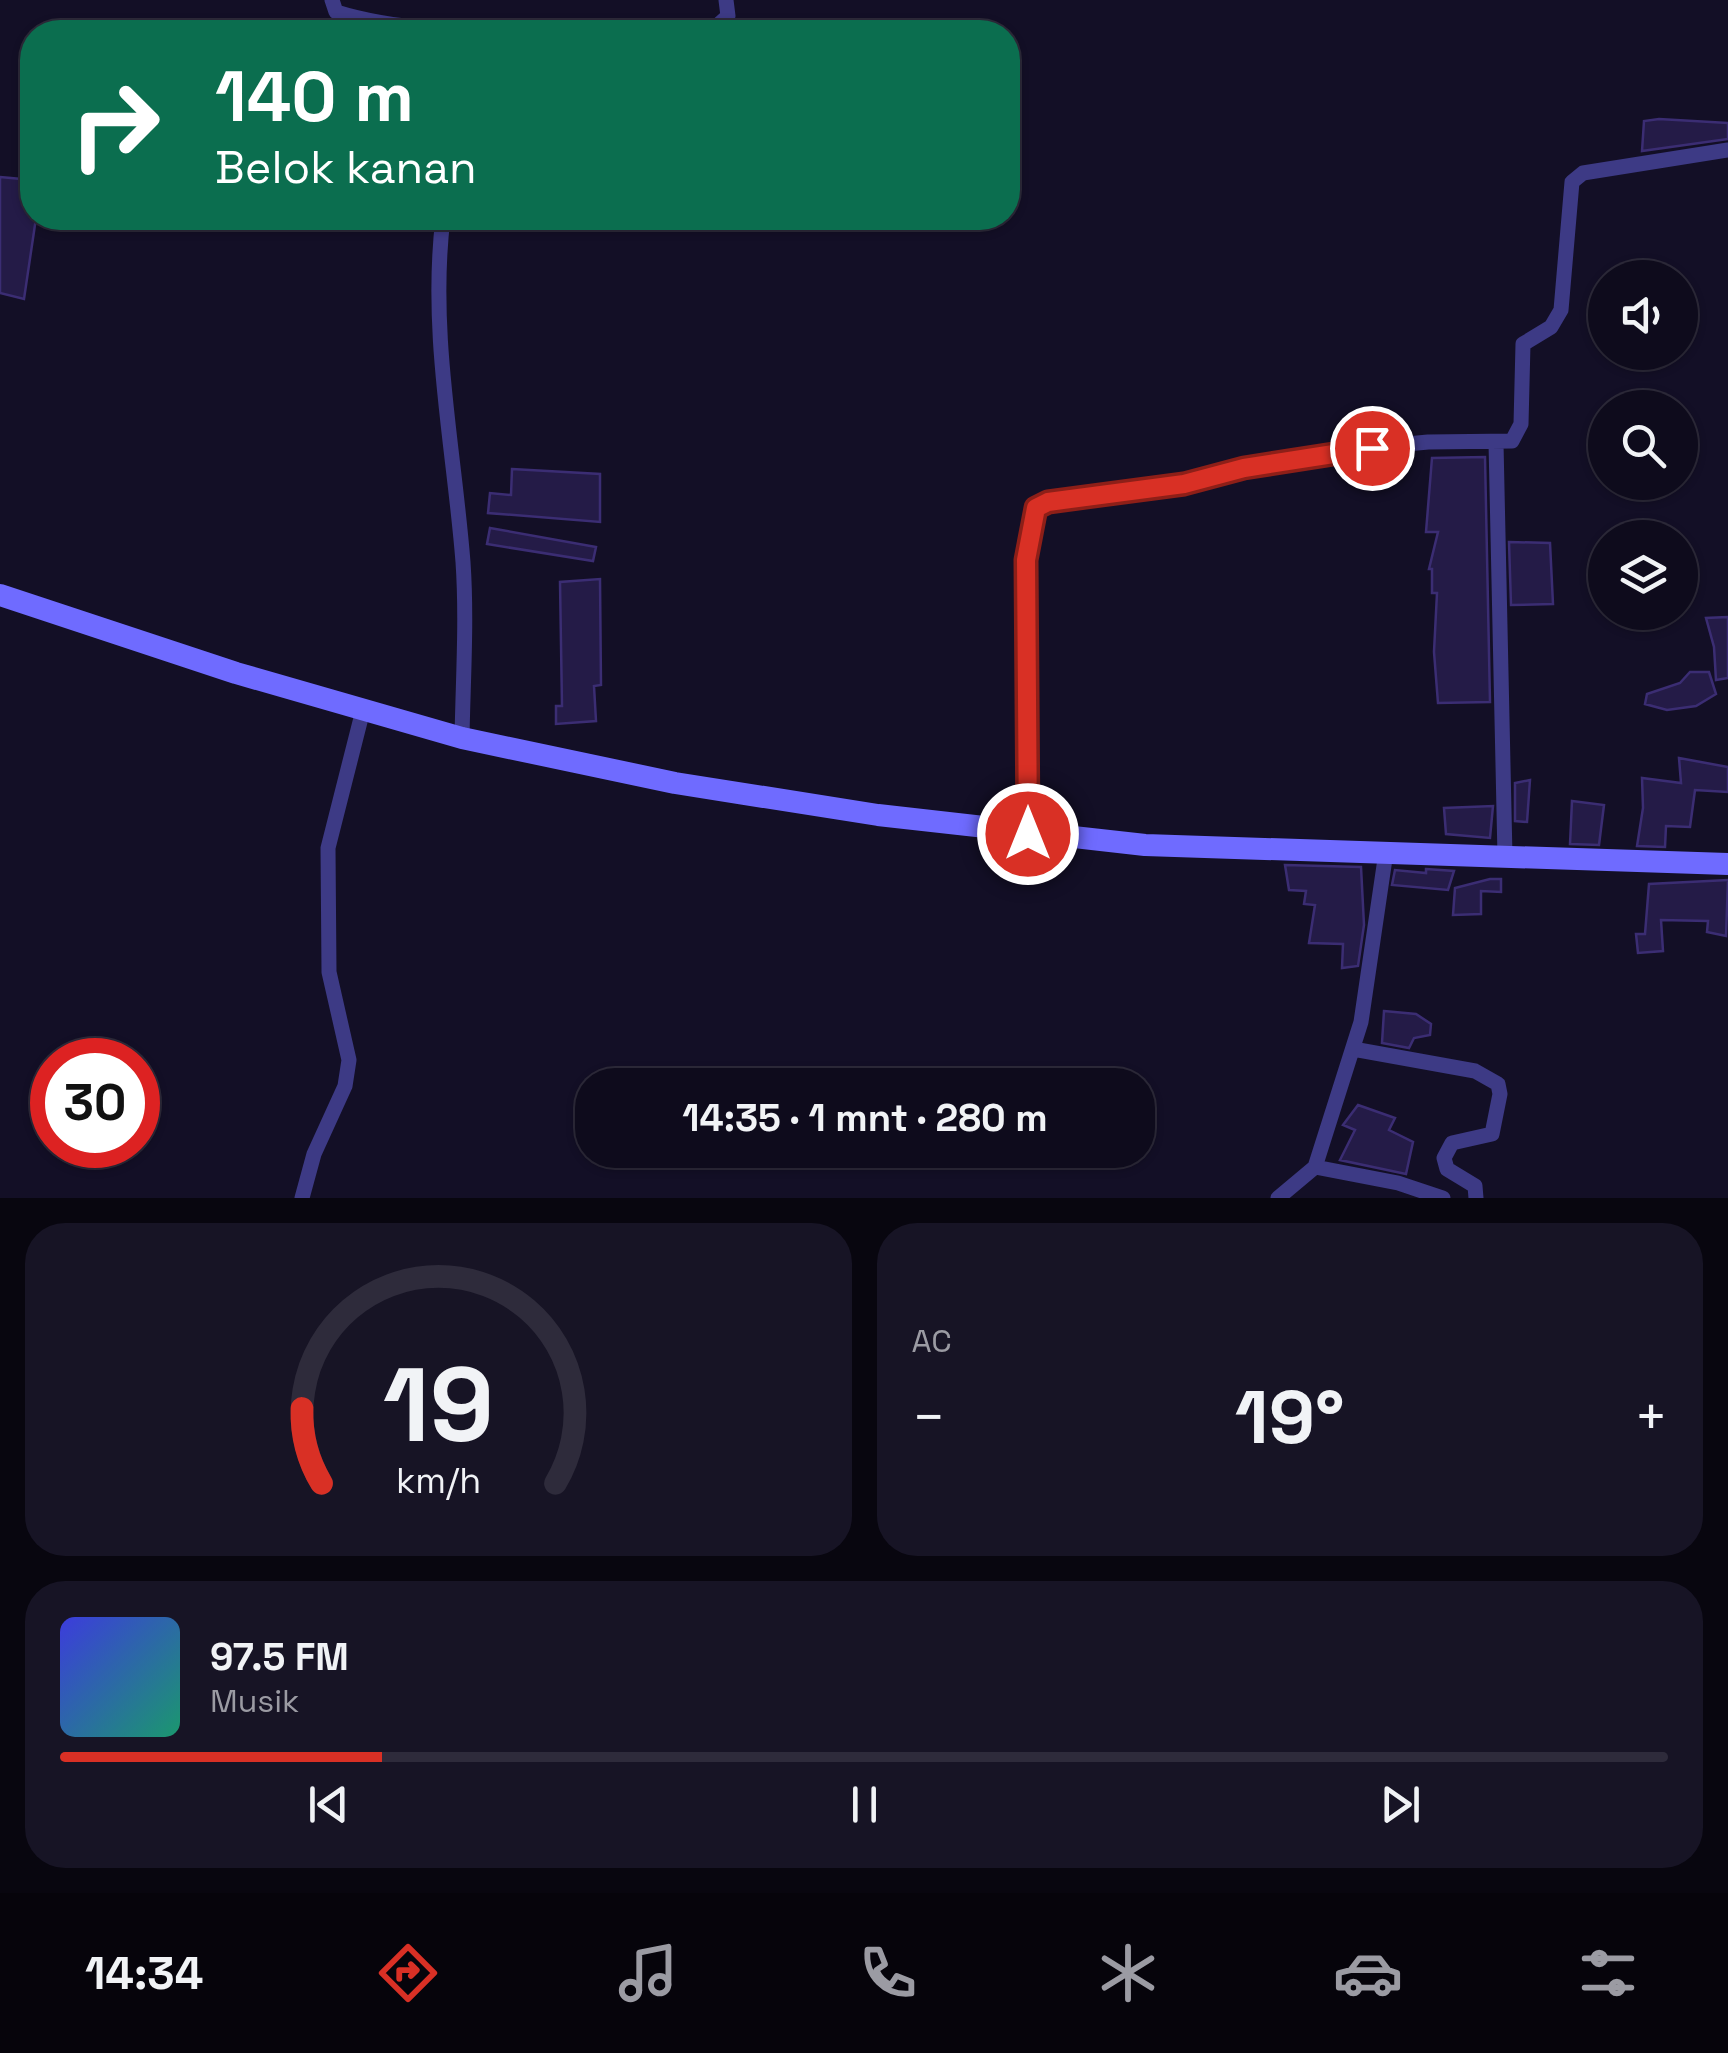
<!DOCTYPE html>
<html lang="id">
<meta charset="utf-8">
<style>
:root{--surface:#0e0b1c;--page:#171425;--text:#f1f3f6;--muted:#9b9ba3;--line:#2e2b3b;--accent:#d93025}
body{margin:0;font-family:"Space Grotesk",sans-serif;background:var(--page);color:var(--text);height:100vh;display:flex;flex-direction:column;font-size:38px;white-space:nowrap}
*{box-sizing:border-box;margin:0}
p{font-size:32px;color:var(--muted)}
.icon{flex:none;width:55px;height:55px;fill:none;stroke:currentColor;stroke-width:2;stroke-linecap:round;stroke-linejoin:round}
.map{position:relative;height:1198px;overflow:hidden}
.drawer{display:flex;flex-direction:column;gap:25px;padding:25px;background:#08060f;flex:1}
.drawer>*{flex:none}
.hud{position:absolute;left:20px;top:20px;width:1000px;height:210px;border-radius:40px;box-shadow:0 2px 8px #0004,0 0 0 2px var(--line);background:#0b6e4f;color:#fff;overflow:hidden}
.fabs{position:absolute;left:1588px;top:260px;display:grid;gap:20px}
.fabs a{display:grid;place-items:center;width:110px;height:110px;border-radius:50%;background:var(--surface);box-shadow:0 2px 8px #0004,0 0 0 2px var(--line);font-size:50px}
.speed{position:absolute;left:30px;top:1038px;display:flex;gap:20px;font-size:50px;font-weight:700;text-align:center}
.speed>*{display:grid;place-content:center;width:130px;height:130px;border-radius:50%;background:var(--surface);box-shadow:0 2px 8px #0004,0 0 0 2px var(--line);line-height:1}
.speed .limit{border:15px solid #d22;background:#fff;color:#111}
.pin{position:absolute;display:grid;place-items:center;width:85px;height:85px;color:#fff;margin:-42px;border:5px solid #fff;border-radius:50%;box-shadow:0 2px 10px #0007}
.me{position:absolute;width:110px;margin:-55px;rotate:0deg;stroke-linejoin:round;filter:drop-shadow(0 0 8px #0008)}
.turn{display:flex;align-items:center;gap:35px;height:210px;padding:0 30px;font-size:45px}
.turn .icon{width:130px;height:130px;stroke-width:2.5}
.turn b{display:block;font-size:70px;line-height:85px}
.big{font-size:75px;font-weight:700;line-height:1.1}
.drawer .card{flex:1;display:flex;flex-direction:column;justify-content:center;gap:15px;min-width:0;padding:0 35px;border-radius:40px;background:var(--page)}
.drawer .dial{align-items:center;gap:0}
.dial svg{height:260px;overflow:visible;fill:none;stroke:var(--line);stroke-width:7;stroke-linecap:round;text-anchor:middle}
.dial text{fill:var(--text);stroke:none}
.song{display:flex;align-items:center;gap:30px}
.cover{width:120px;height:120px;border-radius:15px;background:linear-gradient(135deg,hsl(240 70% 55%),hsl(160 70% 35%))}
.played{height:10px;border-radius:5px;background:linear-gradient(90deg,var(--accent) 20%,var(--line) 20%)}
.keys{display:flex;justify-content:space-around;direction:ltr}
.heat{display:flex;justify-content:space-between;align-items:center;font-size:55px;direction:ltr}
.drawer .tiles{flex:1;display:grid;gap:25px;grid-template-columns:1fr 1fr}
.card:last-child{grid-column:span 2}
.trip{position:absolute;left:575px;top:1068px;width:580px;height:100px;border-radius:40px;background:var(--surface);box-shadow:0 2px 8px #0004,0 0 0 2px var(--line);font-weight:700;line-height:100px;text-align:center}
.menu{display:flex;height:160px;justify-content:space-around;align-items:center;background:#06040b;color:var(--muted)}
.menu .icon{width:70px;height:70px}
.menu .on{color:var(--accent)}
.menu b{font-size:45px;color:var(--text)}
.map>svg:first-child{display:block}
.building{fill:#241b47;stroke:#3b2d73;stroke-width:2.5}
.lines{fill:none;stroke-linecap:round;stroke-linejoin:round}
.street{stroke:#3d3a85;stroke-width:15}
.secondary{stroke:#6f6bff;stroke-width:22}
.route-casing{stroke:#8d1f18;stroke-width:25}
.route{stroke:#d93025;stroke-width:18}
</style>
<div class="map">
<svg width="1728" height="1198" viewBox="0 0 1728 1198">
<rect width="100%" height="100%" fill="#130f26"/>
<path class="building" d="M 1659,119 L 1728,123 L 1728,139 L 1642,151 L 1644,121 Z
M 0,177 L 32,180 L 32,218 L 36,218 L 24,299 L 0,293 Z
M 1485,457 L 1490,702 L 1438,703 L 1434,652 L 1437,593 L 1432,593 L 1432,569 L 1429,569 L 1438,532 L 1426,532 L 1432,458 Z
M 512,469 L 600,474 L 600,522 L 488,513 L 490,493 L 511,495 Z
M 490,528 L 596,547 L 593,561 L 487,544 Z
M 1509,542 L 1550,543 L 1553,604 L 1511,605 Z
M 600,579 L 601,685 L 594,686 L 596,721 L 556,724 L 556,706 L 562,706 L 560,582 Z
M 1728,617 L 1728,678 L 1716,680 L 1714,647 L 1706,618 Z
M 1690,672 L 1709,672 L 1716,694 L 1696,706 L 1667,710 L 1645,704 L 1647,694 L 1680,683 Z
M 1679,758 L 1728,767 L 1728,792 L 1695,790 L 1690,827 L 1666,826 L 1665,847 L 1637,846 L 1643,808 L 1642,778 L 1681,783 Z
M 1530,780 L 1527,822 L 1515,821 L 1515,783 Z
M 1572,801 L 1604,805 L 1599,845 L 1570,844 Z
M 1493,806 L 1490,838 L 1446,834 L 1444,808 Z
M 1285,865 L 1361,867 L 1364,925 L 1358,966 L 1342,968 L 1343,944 L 1309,943 L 1315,905 L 1304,904 L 1306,891 L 1289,890 Z
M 1426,869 L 1454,871 L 1448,890 L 1392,885 L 1395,870 L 1426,873 Z
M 1490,879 L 1501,879 L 1501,892 L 1481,891 L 1481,914 L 1453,915 L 1455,888 Z
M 1728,880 L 1726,936 L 1707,932 L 1708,921 L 1661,920 L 1663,951 L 1638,953 L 1636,934 L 1645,934 L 1649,884 Z
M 1384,1011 L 1416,1014 L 1431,1024 L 1430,1035 L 1414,1038 L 1409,1048 L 1382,1043 Z
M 1358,1105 L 1395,1118 L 1389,1130 L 1413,1142 L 1406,1174 L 1340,1160 L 1355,1130 L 1343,1125 Z"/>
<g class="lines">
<path class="street" d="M 332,0 L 336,12 C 413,36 501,30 581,32
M 710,32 L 728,16 L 726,0
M 443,218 C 429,333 454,447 463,562 C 467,620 463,680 462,738
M 1496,443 L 1505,857
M 1028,834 L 1026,560 L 1037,508 L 1049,502 L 1184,484 L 1244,468 L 1344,450 L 1428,442 L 1512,441 L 1521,424 L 1523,344 L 1551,327 L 1561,310 L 1572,182 L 1583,173 L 1728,150
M 1386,852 L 1361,1022 L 1315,1167 L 1398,1183 L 1443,1198
M 1353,1049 L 1475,1071 L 1498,1084 L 1500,1094 L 1492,1134 L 1452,1143 L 1444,1158 L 1447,1169 L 1475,1186 L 1476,1198
M 302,1198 L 314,1154 L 345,1086 L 349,1060 L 329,972 L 328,848 L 363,710
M 1278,1198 L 1315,1167"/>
<path class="secondary" d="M 0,595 L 236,673 L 462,738 L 675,783 L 878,815 L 1145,845 L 1728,864"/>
</g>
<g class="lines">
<g class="route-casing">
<path id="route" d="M 1028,834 L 1026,560 L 1036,508 L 1048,502 L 1184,484 L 1244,468 L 1372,448"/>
</g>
<use href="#route" class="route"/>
</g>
</svg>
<div class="fabs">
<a><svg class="icon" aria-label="sound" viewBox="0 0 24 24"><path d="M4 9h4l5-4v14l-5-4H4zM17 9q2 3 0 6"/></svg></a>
<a><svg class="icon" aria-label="search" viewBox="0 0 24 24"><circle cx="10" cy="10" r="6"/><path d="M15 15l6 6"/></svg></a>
<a><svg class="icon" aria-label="layers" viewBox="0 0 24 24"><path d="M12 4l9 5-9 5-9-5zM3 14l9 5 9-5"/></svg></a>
</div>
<div class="speed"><div class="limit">30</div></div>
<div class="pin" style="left:1372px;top:448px;background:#d93025"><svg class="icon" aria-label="arrive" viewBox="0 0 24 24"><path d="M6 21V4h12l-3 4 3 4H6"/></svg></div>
<svg class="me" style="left:1028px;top:834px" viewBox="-20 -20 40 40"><circle r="17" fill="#d93025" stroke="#fff" stroke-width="3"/><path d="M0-11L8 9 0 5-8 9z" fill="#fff"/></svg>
<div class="trip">14:35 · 1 mnt · 280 m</div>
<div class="hud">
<div class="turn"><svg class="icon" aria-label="right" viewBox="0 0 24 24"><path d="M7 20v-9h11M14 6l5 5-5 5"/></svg><div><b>140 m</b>Belok kanan</div></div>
</div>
</div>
<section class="drawer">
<div class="tiles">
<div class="card dial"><svg viewBox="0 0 100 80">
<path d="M14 69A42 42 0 1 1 86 69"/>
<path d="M14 69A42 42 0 0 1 8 46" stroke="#d93025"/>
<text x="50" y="56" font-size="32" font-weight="700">19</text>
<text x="50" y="72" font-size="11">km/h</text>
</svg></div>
<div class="card"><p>AC</p>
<div class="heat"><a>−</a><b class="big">19°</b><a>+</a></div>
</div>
<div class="card">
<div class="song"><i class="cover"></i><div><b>97.5 FM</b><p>Musik</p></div></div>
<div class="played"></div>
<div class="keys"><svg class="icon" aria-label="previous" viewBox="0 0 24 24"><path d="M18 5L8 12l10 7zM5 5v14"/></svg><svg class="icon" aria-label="pause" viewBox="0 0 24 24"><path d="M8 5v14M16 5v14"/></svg><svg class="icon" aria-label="next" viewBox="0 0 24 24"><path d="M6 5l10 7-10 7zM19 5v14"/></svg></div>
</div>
</div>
</section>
<nav class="menu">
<b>14:34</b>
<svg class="icon on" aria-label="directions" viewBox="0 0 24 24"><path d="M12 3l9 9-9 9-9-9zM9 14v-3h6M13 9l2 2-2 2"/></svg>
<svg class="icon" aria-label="music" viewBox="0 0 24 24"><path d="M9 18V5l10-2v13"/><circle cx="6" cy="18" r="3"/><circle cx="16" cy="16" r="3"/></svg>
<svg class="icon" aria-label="phone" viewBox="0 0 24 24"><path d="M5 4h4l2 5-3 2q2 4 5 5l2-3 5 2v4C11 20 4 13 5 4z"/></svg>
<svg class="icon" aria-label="climate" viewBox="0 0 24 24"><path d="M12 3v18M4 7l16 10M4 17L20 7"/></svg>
<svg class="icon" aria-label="car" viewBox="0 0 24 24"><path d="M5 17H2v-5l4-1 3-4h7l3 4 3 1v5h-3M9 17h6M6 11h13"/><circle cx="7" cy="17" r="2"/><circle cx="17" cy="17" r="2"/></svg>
<svg class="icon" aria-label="filters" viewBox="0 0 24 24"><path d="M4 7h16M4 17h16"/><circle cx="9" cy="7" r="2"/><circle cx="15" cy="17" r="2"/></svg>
</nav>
